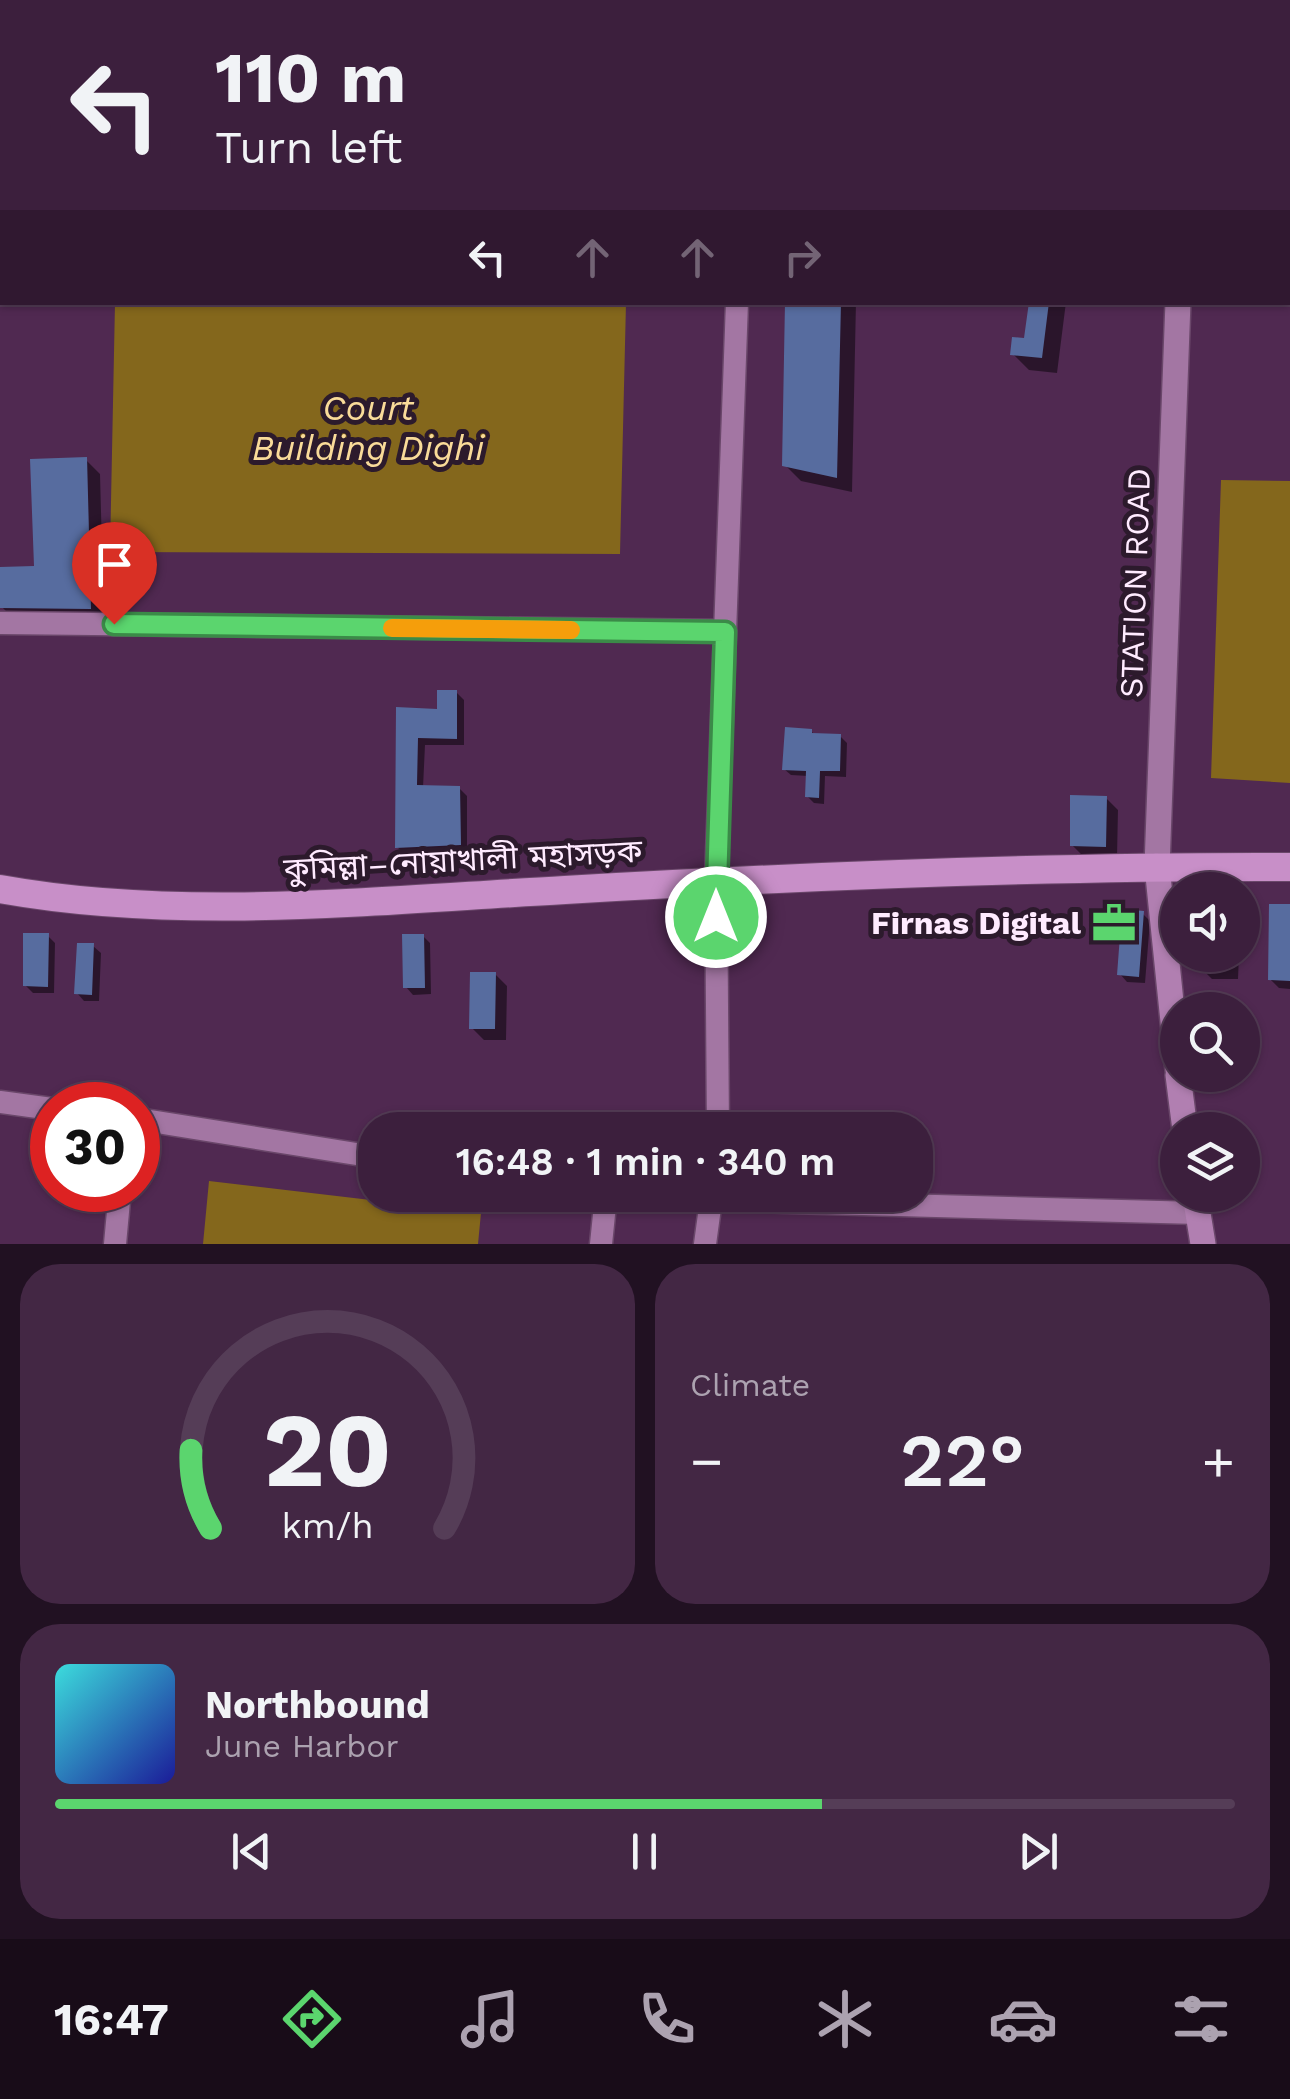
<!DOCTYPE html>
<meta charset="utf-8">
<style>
:root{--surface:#3c1f3d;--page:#432744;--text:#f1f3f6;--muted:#aca2b0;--line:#553d57;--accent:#5bd56e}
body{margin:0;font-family:"Work Sans","Noto Sans Bengali",sans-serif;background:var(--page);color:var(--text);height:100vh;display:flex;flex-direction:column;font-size:38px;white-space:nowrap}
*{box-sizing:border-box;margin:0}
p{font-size:32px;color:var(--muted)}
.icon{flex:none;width:55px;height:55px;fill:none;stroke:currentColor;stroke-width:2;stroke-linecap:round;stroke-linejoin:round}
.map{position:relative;height:1244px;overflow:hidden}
.side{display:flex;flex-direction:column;gap:20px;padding:20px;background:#211122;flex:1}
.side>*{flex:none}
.guide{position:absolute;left:0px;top:0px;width:1290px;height:305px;box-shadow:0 2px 8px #0004,0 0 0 2px var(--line);background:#3c1f3d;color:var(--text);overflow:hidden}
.buttons{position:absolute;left:1160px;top:872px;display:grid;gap:20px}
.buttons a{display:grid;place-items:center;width:100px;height:100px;border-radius:50%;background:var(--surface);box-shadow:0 2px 8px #0004,0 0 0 2px var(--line);font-size:50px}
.speed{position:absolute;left:30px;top:1082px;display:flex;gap:20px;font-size:50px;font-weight:700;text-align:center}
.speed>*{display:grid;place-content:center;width:130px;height:130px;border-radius:50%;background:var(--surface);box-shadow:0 2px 8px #0004,0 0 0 2px var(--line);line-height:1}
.speed .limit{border:15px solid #d22;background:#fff;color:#111}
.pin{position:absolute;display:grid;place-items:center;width:85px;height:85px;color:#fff;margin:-102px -42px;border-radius:50% 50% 50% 0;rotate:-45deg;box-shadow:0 0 10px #0007}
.pin .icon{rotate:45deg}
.me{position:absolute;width:110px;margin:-55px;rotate:0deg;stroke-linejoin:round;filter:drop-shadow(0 0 8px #0008)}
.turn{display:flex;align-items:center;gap:35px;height:210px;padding:0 50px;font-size:45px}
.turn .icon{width:130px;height:130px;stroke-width:2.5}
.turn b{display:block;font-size:70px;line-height:85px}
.lanes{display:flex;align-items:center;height:95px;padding:0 50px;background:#0003;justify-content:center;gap:50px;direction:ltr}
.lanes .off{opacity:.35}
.big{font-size:75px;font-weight:600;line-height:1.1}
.side .card{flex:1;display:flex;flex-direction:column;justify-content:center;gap:15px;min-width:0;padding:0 35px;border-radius:40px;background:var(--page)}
.side .dial{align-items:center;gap:0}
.dial svg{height:260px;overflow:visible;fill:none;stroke:var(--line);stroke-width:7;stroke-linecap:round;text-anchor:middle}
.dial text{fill:var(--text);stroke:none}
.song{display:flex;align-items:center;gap:30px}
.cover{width:120px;height:120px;border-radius:15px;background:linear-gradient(135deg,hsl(180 70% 55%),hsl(240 70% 35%))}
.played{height:10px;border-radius:5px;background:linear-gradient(90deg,var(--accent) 65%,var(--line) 65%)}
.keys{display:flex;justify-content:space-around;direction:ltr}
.heat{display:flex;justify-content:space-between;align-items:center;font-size:55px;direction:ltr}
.side .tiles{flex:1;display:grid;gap:20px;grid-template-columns:1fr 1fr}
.card:last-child{grid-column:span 2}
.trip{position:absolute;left:358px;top:1112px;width:575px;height:100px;border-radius:40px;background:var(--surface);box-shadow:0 2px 8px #0004,0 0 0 2px var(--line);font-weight:600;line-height:100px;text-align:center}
.tab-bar{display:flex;height:160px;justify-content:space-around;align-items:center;background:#180c18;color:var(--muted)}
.tab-bar .icon{width:70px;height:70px}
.tab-bar .selected{color:var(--accent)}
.tab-bar b{font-size:45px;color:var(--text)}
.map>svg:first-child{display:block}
.water{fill:#84671c}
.shadow{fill:#0007}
.building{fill:#576c9f}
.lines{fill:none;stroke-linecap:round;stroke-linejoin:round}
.minor-casing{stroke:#6a476a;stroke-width:25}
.tertiary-casing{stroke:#6a476a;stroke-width:28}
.secondary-casing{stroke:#6a476a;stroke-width:28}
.trunk-casing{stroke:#6a476a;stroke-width:30}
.minor{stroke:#a376a3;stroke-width:22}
.tertiary{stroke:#a376a3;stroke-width:25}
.secondary{stroke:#b17fb1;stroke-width:25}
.trunk{stroke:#c88fc8;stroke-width:28}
.route-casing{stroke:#3b8a48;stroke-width:25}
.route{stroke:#5bd56e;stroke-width:18}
.slow{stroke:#f59e0b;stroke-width:18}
.labels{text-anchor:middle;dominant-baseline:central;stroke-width:10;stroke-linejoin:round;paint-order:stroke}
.street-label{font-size:32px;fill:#ffebff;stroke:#2c1a2c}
.poi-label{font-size:32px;font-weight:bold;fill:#ffebff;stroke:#2c1a2c;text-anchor:end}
.water-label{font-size:35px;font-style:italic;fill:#f9db99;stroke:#2c1a2c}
</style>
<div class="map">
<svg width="1290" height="1244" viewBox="0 0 1290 1244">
<rect width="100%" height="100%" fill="#502951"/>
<path class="water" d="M 122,0 L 633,0 L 633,2 L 122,2 Z
M 115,303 L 626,303 L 620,554 L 110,552 Z
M 1221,480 L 1290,481 L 1290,783 L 1211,778 Z
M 209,1181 L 481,1213 L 478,1244 L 203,1244 Z"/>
<path class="shadow" d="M 1288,37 L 1290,37 L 1290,239 L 1288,238 Z
M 788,302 L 856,302 L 852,492 L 801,481 L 785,465 Z
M 1031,302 L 1066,302 L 1057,373 L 1029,370 L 1013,354 L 1027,341 Z
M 86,460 L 100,474 L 104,622 L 16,621 L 2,607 L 37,569 Z
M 456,692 L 464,700 L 464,745 L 425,745 L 423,788 L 459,788 L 467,796 L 467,852 L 405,854 L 397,847 L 398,710 L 439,712 Z
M 811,731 L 816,736 L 840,736 L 847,743 L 846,777 L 825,776 L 824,804 L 814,803 L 807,796 L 808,776 L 791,775 L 784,769 Z
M 1106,798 L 1118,810 L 1117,857 L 1084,857 L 1072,845 Z
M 1290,907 L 1290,989 L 1279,988 L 1270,979 Z
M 1143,914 L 1150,921 L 1145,983 L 1127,982 L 1120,974 Z
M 48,936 L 55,943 L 54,993 L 33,993 L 25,985 Z
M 423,936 L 430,943 L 431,994 L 413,995 L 406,987 Z
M 93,946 L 101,953 L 99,1001 L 84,1001 L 77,993 Z
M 1200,955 L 1239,955 L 1238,979 L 1212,979 L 1200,967 Z
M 495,974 L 507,986 L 506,1040 L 484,1040 L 472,1028 Z"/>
<path class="building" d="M 785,302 L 841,302 L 837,478 L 782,466 Z
M 1029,302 L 1049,302 L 1042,358 L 1010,355 L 1012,337 L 1024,338 Z
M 87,457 L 91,609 L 0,608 L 0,567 L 34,566 L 30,459 Z
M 437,690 L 457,690 L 457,739 L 418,738 L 417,785 L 460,786 L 461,845 L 395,848 L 396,707 L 437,709 Z
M 785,727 L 812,729 L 812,733 L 841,734 L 840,771 L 820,771 L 819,798 L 805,797 L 806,771 L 782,770 Z
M 1070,795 L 1107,796 L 1106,847 L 1070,846 Z
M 1269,904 L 1290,904 L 1290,981 L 1268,980 Z
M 1122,909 L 1144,911 L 1139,977 L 1117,975 Z
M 23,933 L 49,933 L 48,987 L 23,986 Z
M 402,934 L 424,934 L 425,988 L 403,988 Z
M 77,943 L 94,943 L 92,995 L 74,994 Z
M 470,972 L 496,972 L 495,1029 L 469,1029 Z"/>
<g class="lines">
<g class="minor-casing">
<path id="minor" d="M 967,0 L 968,2
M 747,2 L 747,0
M 0,623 L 725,631
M 0,1102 L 52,1109
M 138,1119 L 375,1157
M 718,1130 L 716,882 L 737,302
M 641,1195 L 711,1200 L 712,1195
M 115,1244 L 120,1190
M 601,1244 L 606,1195
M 705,1244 L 711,1200 L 1198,1213"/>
</g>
<g class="tertiary-casing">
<path id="tertiary" d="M 1187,2 L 1187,0
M 1157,866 L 1178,302"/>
</g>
<g class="secondary-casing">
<path id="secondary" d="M 1157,866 L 1178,1070
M 1178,1075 L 1185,1130
M 1195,1195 L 1203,1244"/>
</g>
<g class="trunk-casing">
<path id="trunk" d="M 0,889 C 182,922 381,900 565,890 C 806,876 1048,866 1290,867"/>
</g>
<use href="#minor" class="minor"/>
<use href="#tertiary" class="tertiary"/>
<use href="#secondary" class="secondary"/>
<use href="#trunk" class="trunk"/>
</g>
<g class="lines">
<g class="route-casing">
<path id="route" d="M 114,624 L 725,632 L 716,917"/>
</g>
<use href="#route" class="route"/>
<path class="slow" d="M 392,628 L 571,630"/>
</g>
<defs>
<g id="office-bare" transform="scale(3.45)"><path d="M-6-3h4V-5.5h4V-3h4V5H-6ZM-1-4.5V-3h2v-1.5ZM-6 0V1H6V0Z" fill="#5bd56e" stroke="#2c1a2c" stroke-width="2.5" paint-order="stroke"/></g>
</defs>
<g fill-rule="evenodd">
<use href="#office-bare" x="1114" y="923"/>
</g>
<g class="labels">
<g class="street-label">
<text transform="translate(1135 583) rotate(-88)">STATION ROAD</text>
<text transform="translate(463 860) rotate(-3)">কুমিল্লা–নোয়াখালী মহাসড়ক</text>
</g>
<g class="poi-label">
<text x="1081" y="923">Firnas Digital</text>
</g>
<g class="water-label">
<text x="368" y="408">Court<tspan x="368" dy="40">Building Dighi</tspan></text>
</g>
</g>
</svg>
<div class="buttons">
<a><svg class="icon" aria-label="sound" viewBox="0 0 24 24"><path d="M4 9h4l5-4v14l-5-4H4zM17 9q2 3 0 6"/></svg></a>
<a><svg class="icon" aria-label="search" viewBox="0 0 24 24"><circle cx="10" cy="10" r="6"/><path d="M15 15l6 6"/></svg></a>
<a><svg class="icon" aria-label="layers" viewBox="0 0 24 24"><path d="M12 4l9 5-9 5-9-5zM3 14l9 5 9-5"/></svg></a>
</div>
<div class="speed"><div class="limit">30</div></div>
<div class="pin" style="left:114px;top:624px;background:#d93025"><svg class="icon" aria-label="arrive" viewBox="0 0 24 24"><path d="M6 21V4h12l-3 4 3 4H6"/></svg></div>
<svg class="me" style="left:716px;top:917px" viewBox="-20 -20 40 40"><circle r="17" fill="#5bd56e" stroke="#fff" stroke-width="3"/><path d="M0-11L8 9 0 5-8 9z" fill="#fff"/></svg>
<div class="trip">16:48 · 1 min · 340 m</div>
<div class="guide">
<div class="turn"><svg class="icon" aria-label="left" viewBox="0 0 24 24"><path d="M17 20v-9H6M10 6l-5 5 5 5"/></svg><div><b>110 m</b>Turn left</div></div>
<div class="lanes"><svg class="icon" aria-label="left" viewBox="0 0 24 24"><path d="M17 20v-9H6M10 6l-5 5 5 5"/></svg><svg class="icon off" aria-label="ahead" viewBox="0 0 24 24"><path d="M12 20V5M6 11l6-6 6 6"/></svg><svg class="icon off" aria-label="ahead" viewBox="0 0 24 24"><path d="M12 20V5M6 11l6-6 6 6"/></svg><svg class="icon off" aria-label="right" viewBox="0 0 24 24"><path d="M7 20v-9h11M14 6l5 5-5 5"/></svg></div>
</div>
</div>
<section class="side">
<div class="tiles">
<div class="card dial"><svg viewBox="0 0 100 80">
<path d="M14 69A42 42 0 1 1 86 69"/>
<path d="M14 69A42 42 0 0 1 8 45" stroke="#5bd56e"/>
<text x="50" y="56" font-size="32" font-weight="700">20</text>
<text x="50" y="72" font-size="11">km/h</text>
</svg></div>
<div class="card"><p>Climate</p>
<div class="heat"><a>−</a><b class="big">22°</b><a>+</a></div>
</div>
<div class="card">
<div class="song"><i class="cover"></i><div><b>Northbound</b><p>June Harbor</p></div></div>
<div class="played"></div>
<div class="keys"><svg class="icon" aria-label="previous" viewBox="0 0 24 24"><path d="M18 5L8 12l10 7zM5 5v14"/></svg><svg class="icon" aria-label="pause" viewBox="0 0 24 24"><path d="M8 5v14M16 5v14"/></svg><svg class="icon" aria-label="next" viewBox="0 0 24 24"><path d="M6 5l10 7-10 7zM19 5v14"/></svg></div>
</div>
</div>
</section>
<nav class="tab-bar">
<b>16:47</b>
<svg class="icon selected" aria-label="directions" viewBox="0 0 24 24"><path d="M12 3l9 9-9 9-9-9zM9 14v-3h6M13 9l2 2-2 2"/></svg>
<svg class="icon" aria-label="music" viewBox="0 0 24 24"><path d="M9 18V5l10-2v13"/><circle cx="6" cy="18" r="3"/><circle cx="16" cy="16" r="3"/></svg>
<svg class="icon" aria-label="phone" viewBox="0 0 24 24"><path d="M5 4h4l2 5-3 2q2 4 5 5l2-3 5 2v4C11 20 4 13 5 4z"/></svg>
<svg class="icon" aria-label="climate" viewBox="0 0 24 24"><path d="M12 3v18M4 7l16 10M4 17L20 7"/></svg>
<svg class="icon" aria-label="car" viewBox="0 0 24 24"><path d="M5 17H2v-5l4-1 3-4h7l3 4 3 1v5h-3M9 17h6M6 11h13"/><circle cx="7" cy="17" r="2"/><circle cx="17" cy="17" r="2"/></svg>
<svg class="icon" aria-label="filters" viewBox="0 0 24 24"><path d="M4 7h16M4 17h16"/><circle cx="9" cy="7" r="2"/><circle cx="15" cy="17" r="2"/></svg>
</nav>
